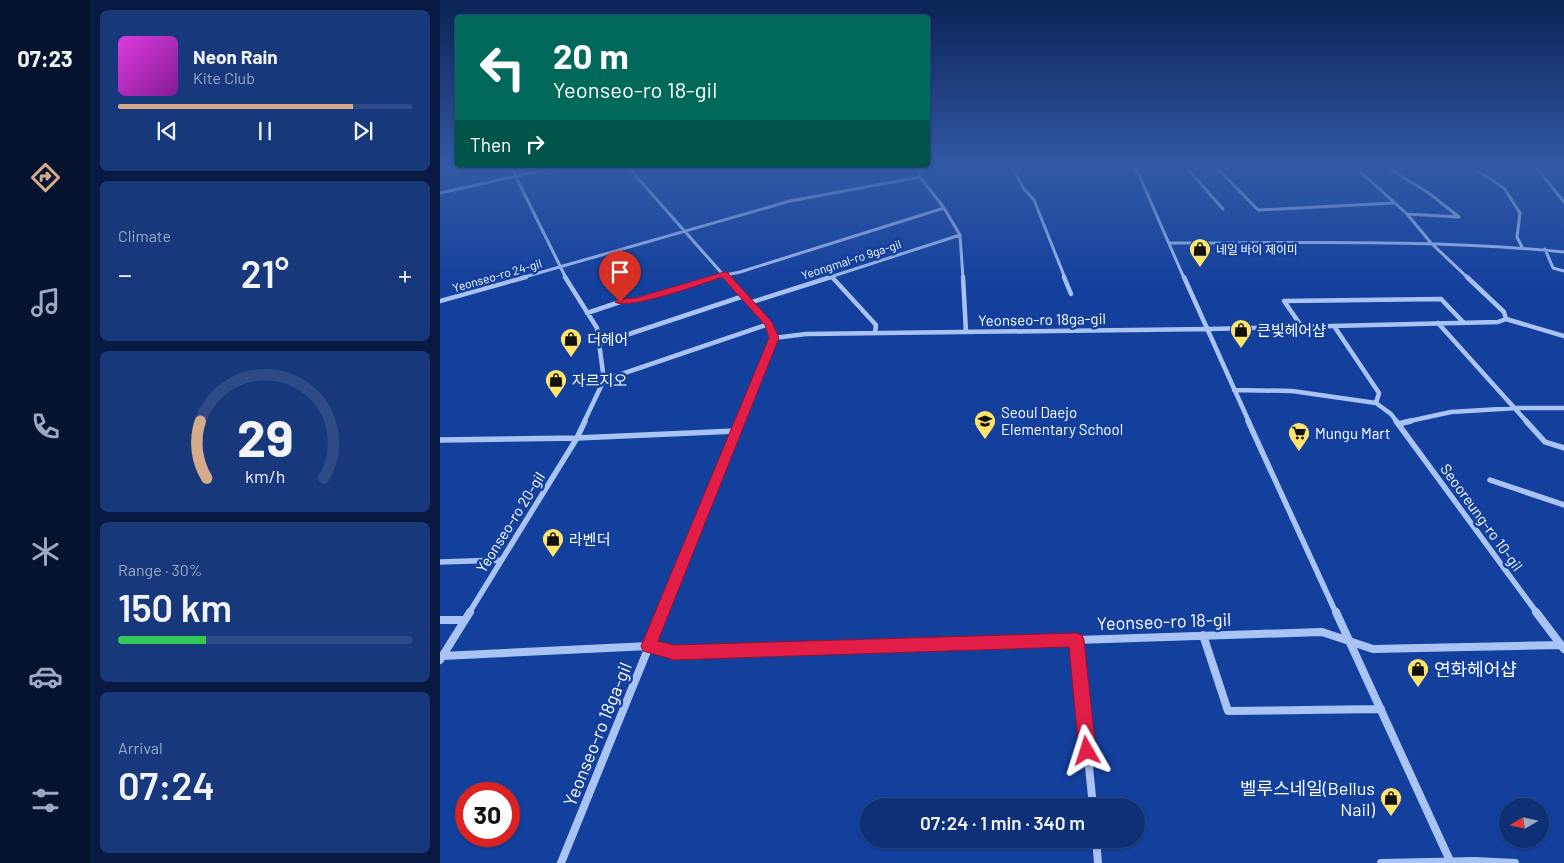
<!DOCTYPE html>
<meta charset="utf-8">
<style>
:root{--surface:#0e3076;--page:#17387b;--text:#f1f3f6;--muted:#9ba9c5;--line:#2e4b88;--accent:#d6ab8b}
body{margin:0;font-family:Barlow,"Noto Sans KR",sans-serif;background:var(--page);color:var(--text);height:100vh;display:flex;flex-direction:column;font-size:19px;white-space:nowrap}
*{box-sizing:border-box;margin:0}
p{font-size:16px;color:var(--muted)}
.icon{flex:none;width:28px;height:28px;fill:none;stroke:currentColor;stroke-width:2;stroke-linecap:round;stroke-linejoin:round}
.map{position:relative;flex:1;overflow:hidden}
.drawer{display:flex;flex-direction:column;gap:10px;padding:10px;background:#081a41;width:350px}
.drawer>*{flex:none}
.hud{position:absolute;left:15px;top:15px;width:475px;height:152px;border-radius:5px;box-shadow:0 1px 4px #0004,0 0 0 1px var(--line);background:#00695c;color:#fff;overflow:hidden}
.needle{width:32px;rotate:261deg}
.fabs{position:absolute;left:1059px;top:798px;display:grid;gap:10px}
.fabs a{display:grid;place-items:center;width:50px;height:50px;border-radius:50%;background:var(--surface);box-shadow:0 1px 4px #0004,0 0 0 1px var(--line);font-size:25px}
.speed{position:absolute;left:15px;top:782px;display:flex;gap:10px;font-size:25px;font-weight:700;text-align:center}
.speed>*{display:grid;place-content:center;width:65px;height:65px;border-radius:50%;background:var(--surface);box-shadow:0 1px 4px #0004,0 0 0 1px var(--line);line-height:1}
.speed .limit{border:8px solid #d22;background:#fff;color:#111}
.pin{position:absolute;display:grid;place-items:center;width:42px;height:42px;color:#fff;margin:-51px -21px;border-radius:50% 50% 50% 0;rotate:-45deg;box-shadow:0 0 5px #0007}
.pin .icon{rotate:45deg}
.me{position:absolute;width:55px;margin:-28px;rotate:354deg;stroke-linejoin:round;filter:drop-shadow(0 0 4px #0008)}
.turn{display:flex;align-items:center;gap:18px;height:105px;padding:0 15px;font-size:22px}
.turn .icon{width:65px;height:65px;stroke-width:2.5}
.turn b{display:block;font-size:35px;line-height:42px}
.then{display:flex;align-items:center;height:48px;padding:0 15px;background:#0003;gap:10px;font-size:19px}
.big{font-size:38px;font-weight:600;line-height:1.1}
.drawer .tile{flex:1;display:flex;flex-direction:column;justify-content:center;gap:8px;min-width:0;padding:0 18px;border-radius:8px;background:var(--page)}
.drawer .dial{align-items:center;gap:0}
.dial svg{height:130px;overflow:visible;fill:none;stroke:var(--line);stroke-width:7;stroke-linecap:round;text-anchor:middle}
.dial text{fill:var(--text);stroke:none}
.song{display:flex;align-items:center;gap:15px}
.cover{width:60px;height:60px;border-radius:8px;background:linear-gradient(135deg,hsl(300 70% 55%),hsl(290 70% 35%))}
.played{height:5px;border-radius:2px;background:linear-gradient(90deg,var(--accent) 80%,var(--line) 80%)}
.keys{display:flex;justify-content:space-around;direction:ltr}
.heat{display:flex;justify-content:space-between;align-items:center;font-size:28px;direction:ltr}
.charge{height:8px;border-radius:4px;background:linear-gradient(90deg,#34c759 30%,var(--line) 0)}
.trip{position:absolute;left:420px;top:798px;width:285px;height:50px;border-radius:25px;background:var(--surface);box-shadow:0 1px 4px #0004,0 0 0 1px var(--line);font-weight:600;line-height:50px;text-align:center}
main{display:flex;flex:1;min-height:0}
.menu{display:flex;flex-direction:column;width:90px;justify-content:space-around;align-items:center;background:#06132f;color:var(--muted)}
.menu .icon{width:35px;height:35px}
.menu .active{color:var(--accent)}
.menu b{font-size:22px;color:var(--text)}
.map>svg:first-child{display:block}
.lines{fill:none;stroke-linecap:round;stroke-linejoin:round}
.street-far3{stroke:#a9c3f4;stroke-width:3}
.street-far2{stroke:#a9c3f4;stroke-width:4.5}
.street-far1{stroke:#a9c3f4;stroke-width:5.5}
.street{stroke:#a9c3f4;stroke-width:8}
.route{fill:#e11d48;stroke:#92132f}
.labels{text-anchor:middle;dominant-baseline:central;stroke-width:5;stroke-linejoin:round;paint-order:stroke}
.far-poi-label{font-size:12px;fill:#fff;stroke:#13409d;text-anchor:start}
.far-street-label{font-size:12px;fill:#fff;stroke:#13409d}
.street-label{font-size:15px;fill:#fff;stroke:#13409d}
.poi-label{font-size:15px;fill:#fff;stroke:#13409d;text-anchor:start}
.near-street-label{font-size:18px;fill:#fff;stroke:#13409d}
.near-poi-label{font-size:18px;fill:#fff;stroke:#13409d;text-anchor:start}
</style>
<main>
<nav class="menu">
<b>07:23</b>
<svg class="icon active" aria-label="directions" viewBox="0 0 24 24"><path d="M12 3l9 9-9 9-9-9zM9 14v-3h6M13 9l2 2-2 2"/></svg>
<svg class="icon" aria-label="music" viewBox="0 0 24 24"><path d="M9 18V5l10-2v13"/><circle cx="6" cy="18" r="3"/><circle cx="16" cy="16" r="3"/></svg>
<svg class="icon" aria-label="phone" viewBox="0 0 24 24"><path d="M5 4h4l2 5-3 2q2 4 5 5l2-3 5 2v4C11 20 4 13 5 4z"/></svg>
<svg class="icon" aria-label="climate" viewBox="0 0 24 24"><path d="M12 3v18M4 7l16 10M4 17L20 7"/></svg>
<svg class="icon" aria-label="car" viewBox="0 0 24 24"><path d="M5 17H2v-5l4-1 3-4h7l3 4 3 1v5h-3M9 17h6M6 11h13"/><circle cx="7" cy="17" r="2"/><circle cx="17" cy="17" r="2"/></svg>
<svg class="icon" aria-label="filters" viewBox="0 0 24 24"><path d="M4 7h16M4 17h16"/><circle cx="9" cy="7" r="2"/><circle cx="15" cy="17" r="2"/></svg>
</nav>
<section class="drawer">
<div class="tile">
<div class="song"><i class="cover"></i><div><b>Neon Rain</b><p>Kite Club</p></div></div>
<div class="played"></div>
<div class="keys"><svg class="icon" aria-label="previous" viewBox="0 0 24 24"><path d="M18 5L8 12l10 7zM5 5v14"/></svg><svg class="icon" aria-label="pause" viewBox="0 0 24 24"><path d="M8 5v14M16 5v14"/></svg><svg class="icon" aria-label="next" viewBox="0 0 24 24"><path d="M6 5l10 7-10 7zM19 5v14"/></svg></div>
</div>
<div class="tile"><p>Climate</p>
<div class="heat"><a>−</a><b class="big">21°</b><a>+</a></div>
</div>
<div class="tile dial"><svg viewBox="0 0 100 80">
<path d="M14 69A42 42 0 1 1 86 69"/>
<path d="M14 69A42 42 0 0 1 10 34" stroke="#d6ab8b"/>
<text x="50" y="56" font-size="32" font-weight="700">29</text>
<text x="50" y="72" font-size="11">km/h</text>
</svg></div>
<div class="tile"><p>Range · 30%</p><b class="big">150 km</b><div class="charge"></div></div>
<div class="tile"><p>Arrival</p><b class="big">07:24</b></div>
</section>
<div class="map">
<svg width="1124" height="863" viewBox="0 0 1124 863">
<rect width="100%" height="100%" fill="#13409d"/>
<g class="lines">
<path class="street-far3" d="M 71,167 L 126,278
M 188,167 L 286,278
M 572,167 L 584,189 L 594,200 L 625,278
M 625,167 L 710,167
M 693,167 L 699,175 L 744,278
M 746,167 L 783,209
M 776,167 L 818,210 L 954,203
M 915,167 L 967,214 L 991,243 L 1028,278
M 947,167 L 990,194 L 1019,217 L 967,214
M 1032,167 L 1064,188 L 1080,213 L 1077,237 L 1082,247
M 1096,167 L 1124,202
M 480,177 L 504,208 L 520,235 L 523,278
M 0,193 L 117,167
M 730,243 C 861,243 993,239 1124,252
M 1105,249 L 1113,268 L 1124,271
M 392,276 L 394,278
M 81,278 L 350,201 L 480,177 L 478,170 L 485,167
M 271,278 L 300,272 L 504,208
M 387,278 L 520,235"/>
<path class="street-far2" d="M 125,277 L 157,328 L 164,380 L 144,422
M 285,277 L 329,324 L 334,338 L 300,422
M 392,277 L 436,325 L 435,333
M 523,277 L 526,332
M 624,277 L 631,294
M 744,277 L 809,422
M 0,301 L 86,277
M 844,301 L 1001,299 L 1024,323
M 844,301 L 862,327
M 309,303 L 391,277
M 147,313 L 180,302 L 197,300 L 275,277
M 1066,319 L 1124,336
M 998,323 L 1087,422
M 894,326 L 939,393 L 936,403
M 334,338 L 366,334 L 769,329 L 1058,322 L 1066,319 L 1064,312 L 1027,277
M 159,344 L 304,296
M 164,380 L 329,324
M 794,390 L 852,391 L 936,403 L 951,414 L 957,422
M 965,422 L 1011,412 L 1077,408 L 1124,408"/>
<path class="street-far1" d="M 808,421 L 896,613
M 956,421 L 1097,613
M 1086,421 L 1105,442 L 1124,448
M 958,424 L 971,421
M 0,440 L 137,438 L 296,431
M 1050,480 L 1124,505
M 0,562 L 61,560
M 29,613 L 137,438 L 145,421
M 223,613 L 300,421"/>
<path class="street" d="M 896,612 L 1011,863
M 1096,612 L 1124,649
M 0,620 L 24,620
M 763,635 L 788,711 L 941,709
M 636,640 L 653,806
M 2,656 L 209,646 L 234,653 L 882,632 L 933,649 L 1120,645
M 0,660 L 30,612
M 656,839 L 658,863
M 121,863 L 223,612
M 941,863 L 1035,861 L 1075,863"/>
</g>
<linearGradient id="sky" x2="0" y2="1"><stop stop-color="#0a2356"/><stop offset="0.58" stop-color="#3359a5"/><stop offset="1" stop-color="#3359a5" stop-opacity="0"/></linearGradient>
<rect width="1124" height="288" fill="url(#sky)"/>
<path class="route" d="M 284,272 L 287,272 L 332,322 L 339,338 L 218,641 L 234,645 L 636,633 L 642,635 L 644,640 L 656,751 L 654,757 L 647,759 L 641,757 L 639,751 L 629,647 L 234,660 L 203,651 L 201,646 L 329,338 L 325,325 L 282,277 C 265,283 187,311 175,302 L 180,299 L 196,298 Z"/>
<defs>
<g id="shop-pin" transform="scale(1.125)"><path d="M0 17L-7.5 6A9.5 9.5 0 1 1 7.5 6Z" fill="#ffe46c" stroke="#13409d"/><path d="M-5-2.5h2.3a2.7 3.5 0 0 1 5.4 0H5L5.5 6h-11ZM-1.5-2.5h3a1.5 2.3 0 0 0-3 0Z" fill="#111"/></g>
<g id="school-pin" transform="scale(1.125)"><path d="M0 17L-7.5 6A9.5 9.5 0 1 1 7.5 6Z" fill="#ffe46c" stroke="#13409d"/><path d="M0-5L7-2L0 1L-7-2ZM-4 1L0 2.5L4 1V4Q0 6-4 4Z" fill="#111"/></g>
<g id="supermarket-pin" transform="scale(1.125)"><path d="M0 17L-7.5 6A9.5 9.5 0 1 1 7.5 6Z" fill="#ffe46c" stroke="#13409d"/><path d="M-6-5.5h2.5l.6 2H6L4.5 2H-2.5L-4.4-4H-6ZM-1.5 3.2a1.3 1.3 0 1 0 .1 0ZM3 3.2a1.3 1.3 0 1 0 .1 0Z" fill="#111"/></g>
</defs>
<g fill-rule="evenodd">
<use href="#shop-pin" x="760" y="249"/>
<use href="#shop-pin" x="801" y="330"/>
<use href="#shop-pin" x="131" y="339"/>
<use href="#shop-pin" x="116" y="380"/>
<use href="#school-pin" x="545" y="421"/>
<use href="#supermarket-pin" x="859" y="433"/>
<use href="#shop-pin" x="113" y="539"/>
<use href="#shop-pin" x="978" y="669"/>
<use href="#shop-pin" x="951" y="798"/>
</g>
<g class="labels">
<g class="far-poi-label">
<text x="776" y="249">네일 바이 제이미</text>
</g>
<g class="far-street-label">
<text transform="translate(411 259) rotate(-18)">Yeongmal-ro 9ga-gil</text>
<text transform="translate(57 275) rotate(-16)">Yeonseo-ro 24-gil</text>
</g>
<g class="street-label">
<text transform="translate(602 319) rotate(-1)">Yeonseo-ro 18ga-gil</text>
<text transform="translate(1042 517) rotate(54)">Seooreung-ro 10-gil</text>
<text transform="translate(70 522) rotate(-58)">Yeonseo-ro 20-gil</text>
</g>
<g class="poi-label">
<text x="817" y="330">큰빛헤어샵</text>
<text x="147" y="339">더헤어</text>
<text x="132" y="380">자르지오</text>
<text x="561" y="412">Seoul Daejo<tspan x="561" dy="17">Elementary School</tspan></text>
<text x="875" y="433">Mungu Mart</text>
<text x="129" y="539">라벤더</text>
</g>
<g class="near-street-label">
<text transform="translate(724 621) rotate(-2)">Yeonseo-ro 18-gil</text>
<text transform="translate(157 734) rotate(-68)">Yeonseo-ro 18ga-gil</text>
</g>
<g class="near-poi-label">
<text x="994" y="669">연화헤어샵</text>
<text x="935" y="788" text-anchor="end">벨루스네일(Bellus<tspan x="935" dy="21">Nail)</tspan></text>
</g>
</g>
</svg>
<div class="fabs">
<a><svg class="needle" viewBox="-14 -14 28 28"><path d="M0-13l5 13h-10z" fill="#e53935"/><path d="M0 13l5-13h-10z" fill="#9ba9c5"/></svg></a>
</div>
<div class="speed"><div class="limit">30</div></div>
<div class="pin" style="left:180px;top:302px;background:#d93025"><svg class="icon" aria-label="arrive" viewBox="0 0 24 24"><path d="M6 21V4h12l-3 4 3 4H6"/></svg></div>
<svg class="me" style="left:647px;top:751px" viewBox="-20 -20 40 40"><path d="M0-17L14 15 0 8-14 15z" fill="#e11d48" stroke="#fff" stroke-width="4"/></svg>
<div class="trip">07:24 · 1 min · 340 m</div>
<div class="hud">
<div class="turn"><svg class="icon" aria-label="left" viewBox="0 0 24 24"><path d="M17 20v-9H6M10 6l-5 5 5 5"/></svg><div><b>20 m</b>Yeonseo-ro 18-gil</div></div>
<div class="then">Then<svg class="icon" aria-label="right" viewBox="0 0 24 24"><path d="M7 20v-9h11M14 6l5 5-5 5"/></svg></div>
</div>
</div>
</main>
